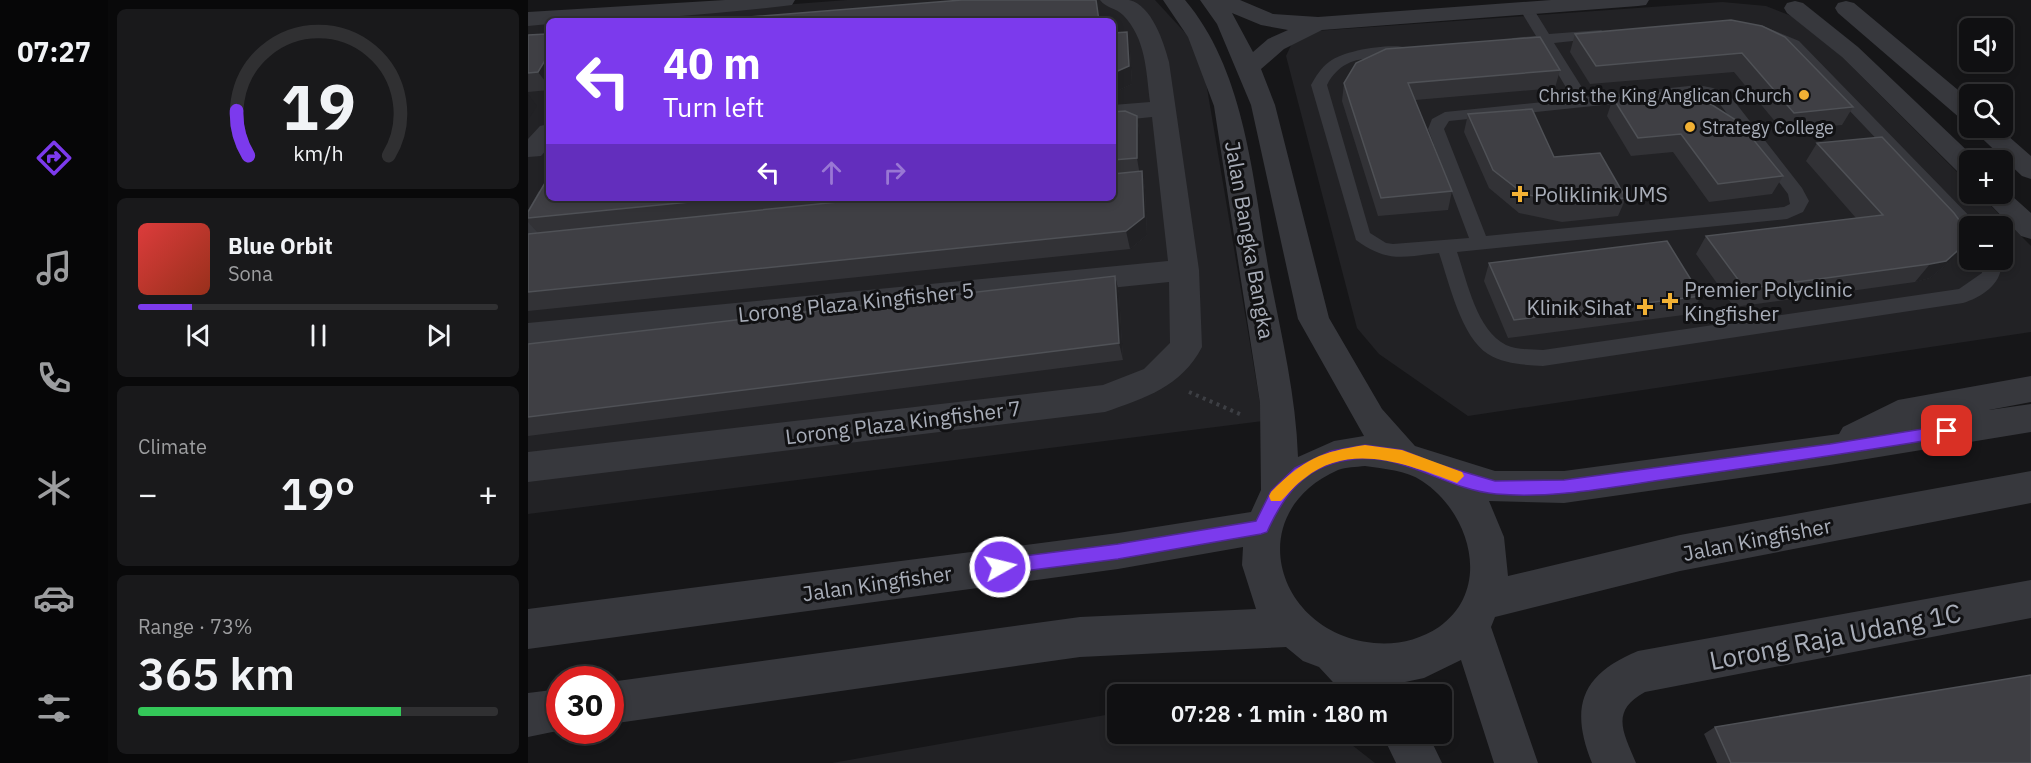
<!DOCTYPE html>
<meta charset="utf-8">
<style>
:root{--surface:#101012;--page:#19191b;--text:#f1f3f6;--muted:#9c9d9f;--line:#303032;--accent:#7c3aed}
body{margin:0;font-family:"IBM Plex Sans",sans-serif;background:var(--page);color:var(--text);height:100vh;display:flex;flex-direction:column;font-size:22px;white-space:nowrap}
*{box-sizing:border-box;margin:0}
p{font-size:20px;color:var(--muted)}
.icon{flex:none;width:33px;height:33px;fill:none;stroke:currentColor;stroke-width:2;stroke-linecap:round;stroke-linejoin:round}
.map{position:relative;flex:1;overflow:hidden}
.drawer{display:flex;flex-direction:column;gap:9px;padding:9px;background:#09090a;width:420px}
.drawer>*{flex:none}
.top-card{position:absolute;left:18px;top:18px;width:570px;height:183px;border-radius:9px;box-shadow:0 3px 9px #0003,0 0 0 2px var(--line);background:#7c3aed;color:#fff;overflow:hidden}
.tools{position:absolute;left:1431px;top:18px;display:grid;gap:12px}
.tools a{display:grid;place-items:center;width:54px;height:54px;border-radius:9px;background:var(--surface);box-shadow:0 3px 9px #0003,0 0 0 2px var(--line);font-size:30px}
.speed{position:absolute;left:18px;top:666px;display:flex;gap:12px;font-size:30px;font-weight:700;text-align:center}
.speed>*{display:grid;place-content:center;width:78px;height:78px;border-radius:50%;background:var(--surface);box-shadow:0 3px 9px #0003,0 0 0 2px var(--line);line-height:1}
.speed .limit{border:9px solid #d22;background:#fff;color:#111}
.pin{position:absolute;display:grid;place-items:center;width:51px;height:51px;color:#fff;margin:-26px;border-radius:12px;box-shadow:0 3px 9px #0006}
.me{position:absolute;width:66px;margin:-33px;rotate:82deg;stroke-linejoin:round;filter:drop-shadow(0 0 4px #0008)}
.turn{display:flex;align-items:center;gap:21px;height:126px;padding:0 18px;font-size:27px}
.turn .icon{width:78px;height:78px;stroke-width:2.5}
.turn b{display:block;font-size:42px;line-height:51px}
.lanes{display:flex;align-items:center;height:57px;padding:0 18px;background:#0003;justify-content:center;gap:30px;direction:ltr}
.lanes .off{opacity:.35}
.big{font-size:45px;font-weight:600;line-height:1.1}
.drawer .card{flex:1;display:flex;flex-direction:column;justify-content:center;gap:9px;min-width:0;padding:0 21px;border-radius:9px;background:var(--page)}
.drawer .dial{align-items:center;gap:0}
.dial svg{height:156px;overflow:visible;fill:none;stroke:var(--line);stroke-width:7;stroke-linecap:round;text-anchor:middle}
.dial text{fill:var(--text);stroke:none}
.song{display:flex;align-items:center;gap:18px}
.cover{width:72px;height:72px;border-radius:9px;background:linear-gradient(135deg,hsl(0 70% 55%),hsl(10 70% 35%))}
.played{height:6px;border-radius:3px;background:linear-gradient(90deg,var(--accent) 15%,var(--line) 15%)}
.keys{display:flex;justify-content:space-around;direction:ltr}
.heat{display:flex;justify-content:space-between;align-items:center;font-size:33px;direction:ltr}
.charge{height:9px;border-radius:4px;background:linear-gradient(90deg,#34c759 73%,var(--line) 0)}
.trip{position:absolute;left:579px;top:684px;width:345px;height:60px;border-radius:9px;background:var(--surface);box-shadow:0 3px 9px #0003,0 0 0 2px var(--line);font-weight:600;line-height:60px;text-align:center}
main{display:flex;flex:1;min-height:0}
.menu{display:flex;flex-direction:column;width:108px;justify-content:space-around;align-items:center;background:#060607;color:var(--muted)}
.menu .icon{width:42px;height:42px}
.menu .active{color:var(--accent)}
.menu b{font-size:27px;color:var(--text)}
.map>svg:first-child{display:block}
.built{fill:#222225;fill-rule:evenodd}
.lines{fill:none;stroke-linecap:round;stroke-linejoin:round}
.path{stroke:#3d3f44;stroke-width:4;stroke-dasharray:3 4.5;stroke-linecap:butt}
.service{fill:#37383d;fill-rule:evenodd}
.minor{fill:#37383d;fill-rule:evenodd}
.wall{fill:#323236}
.shaded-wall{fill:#212124}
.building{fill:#3f3f44;stroke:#4f5156;stroke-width:1.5}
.route{fill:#7c3aed;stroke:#51269a;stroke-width:1.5}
.slow{fill:#f59e0b}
.poi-dot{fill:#f2b134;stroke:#111113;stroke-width:2}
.labels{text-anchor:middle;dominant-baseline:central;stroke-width:6;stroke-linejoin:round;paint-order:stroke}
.far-poi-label{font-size:18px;fill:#a8adb8;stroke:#111113;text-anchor:end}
.poi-label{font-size:21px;fill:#a8adb8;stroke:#111113;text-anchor:start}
.street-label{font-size:21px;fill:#a8adb8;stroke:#111113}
.near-street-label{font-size:26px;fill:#a8adb8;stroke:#111113}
</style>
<main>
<nav class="menu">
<b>07:27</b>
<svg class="icon active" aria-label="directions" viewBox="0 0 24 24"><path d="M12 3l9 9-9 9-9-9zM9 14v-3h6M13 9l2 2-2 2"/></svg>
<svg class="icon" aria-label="music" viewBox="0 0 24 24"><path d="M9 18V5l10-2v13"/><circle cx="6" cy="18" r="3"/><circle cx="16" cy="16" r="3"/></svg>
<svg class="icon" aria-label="phone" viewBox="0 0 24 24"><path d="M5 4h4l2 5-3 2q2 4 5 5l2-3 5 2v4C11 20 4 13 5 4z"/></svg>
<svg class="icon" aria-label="climate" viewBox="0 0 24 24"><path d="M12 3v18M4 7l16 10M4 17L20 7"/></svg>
<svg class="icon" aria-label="car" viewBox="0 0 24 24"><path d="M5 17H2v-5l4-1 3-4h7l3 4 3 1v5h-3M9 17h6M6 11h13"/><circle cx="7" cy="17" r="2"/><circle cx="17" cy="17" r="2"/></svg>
<svg class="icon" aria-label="filters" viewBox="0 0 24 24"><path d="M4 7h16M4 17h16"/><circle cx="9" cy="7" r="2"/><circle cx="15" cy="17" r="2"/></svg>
</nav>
<section class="drawer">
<div class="card dial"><svg viewBox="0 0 100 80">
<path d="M14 69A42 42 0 1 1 86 69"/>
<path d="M14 69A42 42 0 0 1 8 46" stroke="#7c3aed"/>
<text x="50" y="56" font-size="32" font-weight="700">19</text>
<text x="50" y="72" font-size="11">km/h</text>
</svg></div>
<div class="card">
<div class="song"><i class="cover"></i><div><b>Blue Orbit</b><p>Sona</p></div></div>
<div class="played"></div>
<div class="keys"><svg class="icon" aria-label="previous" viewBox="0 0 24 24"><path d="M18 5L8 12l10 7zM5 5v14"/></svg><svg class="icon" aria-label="pause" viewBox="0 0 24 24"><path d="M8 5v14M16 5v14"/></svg><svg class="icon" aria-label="next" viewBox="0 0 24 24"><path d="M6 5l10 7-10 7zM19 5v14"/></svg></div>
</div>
<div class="card"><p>Climate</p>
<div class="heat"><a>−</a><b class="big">19°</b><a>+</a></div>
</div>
<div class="card"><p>Range · 73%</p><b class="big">365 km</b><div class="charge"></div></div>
</section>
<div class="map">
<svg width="1503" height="763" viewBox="0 0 1503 763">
<rect width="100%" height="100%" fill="#161618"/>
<path class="built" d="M 319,0 L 627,0 L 661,37 L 678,82 L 735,421 L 0,514 L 0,24 L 21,23 L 21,198 L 585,198 L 585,21 L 47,21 Z
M 1194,2 L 1238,6 L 1279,22 L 1441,184 L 1442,194 L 1451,194 L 1503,246 L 1503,332 L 940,416 L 851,354 L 829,328 L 758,56 L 765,41 L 787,31 ZM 1442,226 L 1474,226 L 1474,260 L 1442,260 Z
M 589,713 L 590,734 L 810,734 L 847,763 L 304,763 Z"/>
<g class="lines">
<path class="path" d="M 661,392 L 714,415"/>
<path class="service" d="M 998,4 L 1003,5 L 1021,34 L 1073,30 L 1080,34 L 1073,38 L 1026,43 L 1060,97 L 1170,85 L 1185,88 L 1203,97 L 1274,188 L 1281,201 L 1275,212 L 1259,219 L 929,252 C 939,280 948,330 978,345 C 989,350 1003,349 1015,350 L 1431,289 L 1454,273 L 1455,260 L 1473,260 C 1476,283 1454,297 1435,303 L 1015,366 C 997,365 976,364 960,354 C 933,337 921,282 911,253 C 874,257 860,263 828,240 L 783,85 C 788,76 793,68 801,62 C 817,50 862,43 881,48 L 883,51 C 867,69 822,41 799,85 L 842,233 L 858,243 L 865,244 L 941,238 L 900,129 L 904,119 L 917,112 L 1045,99 L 1012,44 L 985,46 L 978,42 L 985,38 L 1008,36 L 991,8 ZM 1170,95 L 1191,103 L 1260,194 L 1262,204 L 1256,207 L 958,236 L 916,129 L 921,121 Z
M 1235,26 L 1271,41 L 1451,226 L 1442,226 L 1442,233 L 1436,231 L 1261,47 L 1230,33 L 1230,27 Z"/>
<path class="minor" d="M 197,0 L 267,0 L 264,5 L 256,6 C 178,15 100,21 21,21 L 21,24 L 0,26 L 0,12 Z
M 572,0 C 581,0 592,0 601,0 C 624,5 636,43 641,62 L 671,270 L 674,347 C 653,387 617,398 577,412 L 0,482 L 0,452 L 575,385 L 616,369 L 642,343 L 641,282 L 0,347 L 0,323 L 640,261 L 624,117 L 585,121 L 585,105 L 622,102 C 618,70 618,39 595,15 C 588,8 578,8 572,0 Z
M 635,0 L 657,0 C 718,72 725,182 741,272 C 753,333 768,395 770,457 L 806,441 L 836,436 L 770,319 L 723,105 L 689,24 L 672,0 L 712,0 L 745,14 L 790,17 L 1023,0 L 1121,0 L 1118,5 L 1110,6 L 794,30 L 756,49 L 733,69 L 747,105 L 801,318 L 854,409 L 887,446 L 967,471 L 1036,471 L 1311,434 L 1315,427 L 1370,400 L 1503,376 L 1503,402 L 1461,410 L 1503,404 L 1503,432 L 1302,465 L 1036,503 L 961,501 L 976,537 L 980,576 L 1152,535 L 1503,471 L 1503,503 L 1152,571 L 967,617 L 963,627 L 1010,763 L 966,763 L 933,660 L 896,678 L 863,685 L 867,694 L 816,694 L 791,667 L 775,661 L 758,647 L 552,657 L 82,724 L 82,682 L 552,617 L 728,609 L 714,565 L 715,547 L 590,569 L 0,649 L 0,609 L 590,533 L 723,512 L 733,490 L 732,403 L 686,106 L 660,37 ZM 704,13 L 733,25 L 760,30 L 740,39 L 725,52 ZM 837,466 C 856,469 878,470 894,481 C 942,512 965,589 911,627 C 891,640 870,645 846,643 C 748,634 712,513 810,470 C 818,467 828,467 837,466 Z
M 1267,1 L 1275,3 L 1330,47 L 1449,160 L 1442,160 L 1442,177 L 1433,175 L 1314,57 L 1259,13 L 1256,8 L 1259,3 Z
M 1318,1 L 1326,3 L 1442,100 L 1442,121 L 1433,119 L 1310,13 L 1307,8 L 1310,3 Z
M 21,124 L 21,147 L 13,156 L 0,157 L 0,139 L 12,126 Z
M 1443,128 L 1471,128 L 1503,156 L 1503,179 L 1494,176 Z
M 1474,187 L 1503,213 L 1503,239 L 1493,236 L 1452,194 L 1474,194 Z
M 21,188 L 21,198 L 34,198 L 10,244 L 0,247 L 0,210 L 11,191 Z
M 1503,580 L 1503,618 L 1117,692 C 1082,711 1095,732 1108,763 L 1064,763 C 1041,706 1054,674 1110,651 Z
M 32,689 L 32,730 L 34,730 L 0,737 L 0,693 Z
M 854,734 L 900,734 L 914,763 L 868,763 Z"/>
</g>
<path class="wall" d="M 1203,20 L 1325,107 L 1314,125 L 1255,131 L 1206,72 L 1062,84 L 1042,52 L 1047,34 Z
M 585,33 L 602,50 L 604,84 L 589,91 L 585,91 Z
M 21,34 L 21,90 L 0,92 L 0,35 Z
M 1032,70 L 1027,88 L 887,100 L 924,191 L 920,210 L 850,216 L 814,101 L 816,83 Z
M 1085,98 L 1255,176 L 1244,194 L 1181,202 L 1145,152 L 1103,156 L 1079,116 Z
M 585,112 L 609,116 L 612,135 L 612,171 L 614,171 L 617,189 L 619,235 L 602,249 L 0,311 L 0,234 L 10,233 L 0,222 L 0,212 L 21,198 L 585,198 Z
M 940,114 L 1026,157 L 1098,198 L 1090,216 L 1034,222 L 991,213 L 961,188 L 936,132 Z
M 1289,143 L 1420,263 L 1402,278 L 1387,282 L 1206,307 L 1168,254 L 1178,236 L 1328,218 L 1278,161 Z
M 961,263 L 1173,296 L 1163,314 L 980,338 L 956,281 Z
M 587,276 L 591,293 L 595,360 L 0,436 L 0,344 Z
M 1187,727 L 1503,763 L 1189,763 L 1176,734 Z"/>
<path class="shaded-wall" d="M 599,32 L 602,50 L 604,84 L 589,91 L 585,73 Z
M 21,54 L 21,86 L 10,72 Z
M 0,94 L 9,106 L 0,120 Z
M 609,116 L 612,135 L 612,176 L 609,158 Z
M 614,171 L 617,189 L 619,235 L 602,249 L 598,231 Z
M 1436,245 L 1420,263 L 1402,278 L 1387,282 L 1402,264 Z
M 587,276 L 591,293 L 595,360 L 591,343 Z"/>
<path class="building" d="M 434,0 L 568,0 L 571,21 L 172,21 Z
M 1203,20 L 1234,26 L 1257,37 L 1325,107 L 1266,113 L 1214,53 L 1068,66 L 1047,34 Z
M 599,32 L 601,66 L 585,73 L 585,33 Z
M 19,34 L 21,34 L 21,54 L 10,72 L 0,73 L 0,35 Z
M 1012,37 L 1032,70 L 880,83 L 924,191 L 853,198 L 816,83 L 828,63 L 858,49 Z
M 1134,93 L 1178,101 L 1211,122 L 1255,176 L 1190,184 L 1153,134 L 1110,138 L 1085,98 Z
M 1004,109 L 1026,157 L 1072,153 L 1098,198 L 1040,203 L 996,194 L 965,170 L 940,114 Z
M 597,111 L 609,116 L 609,158 L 585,160 L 585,112 Z
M 1354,137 L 1426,213 L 1434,224 L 1436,245 L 1418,261 L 1402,264 L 1217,289 L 1178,236 L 1355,215 L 1289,143 Z
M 614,171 L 616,217 L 598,231 L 0,292 L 0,234 L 349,198 L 585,198 L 585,174 Z
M 21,176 L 21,198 L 202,198 L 0,218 L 0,212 Z
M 1139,241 L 1173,296 L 986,320 L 961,263 Z
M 587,276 L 591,343 L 0,417 L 0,344 Z
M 1503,675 L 1503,763 L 1203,763 L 1187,727 Z"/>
<path class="route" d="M 1419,425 L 1426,431 L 1419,437 C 1326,453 1233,466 1140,479 C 1084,487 1025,499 968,494 C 911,489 868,444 806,463 C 771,473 753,501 739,532 L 733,534 L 590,559 L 472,574 L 466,572 L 464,567 L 466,562 L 472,559 L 590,544 L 728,521 L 743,491 L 767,468 L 803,451 L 837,445 L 874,450 L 909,464 L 967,481 L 1036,480 L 1302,444 Z"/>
<path class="slow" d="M 837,445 L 874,450 L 934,472 L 936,476 L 929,483 C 881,465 823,441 777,478 C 768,484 761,493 753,501 L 743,501 L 741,496 L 743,492 C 776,459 792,452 837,445 Z"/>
<g class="poi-dot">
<circle cx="1276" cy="95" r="6"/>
<circle cx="1162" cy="127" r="6"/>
<path d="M989 185h6v6h6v6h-6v6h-6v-6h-6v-6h6z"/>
<path d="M1139 292h6v6h6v6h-6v6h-6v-6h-6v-6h6z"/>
<path d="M1114 298h6v6h6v6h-6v6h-6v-6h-6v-6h6z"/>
</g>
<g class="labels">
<g class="far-poi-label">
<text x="1264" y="95">Christ the King Anglican Church</text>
<text x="1174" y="127" text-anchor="start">Strategy College</text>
</g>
<g class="poi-label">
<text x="1006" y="194">Poliklinik UMS</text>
<text x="1156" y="289">Premier Polyclinic<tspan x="1156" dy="24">Kingfisher</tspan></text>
<text x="1104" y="307" text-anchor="end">Klinik Sihat</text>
</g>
<g class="street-label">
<text transform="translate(722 240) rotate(80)">Jalan Bangka Bangka</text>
<text transform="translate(328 302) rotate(-6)">Lorong Plaza Kingfisher 5</text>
<text transform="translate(375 422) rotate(-7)">Lorong Plaza Kingfisher 7</text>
<text transform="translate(1229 539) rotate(-11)">Jalan Kingfisher</text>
<text transform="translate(349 583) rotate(-8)">Jalan Kingfisher</text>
</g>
<g class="near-street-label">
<text transform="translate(1307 636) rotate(-11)">Lorong Raja Udang 1C</text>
</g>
</g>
</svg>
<div class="tools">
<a><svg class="icon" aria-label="sound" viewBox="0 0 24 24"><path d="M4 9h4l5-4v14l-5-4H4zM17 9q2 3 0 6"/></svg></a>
<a><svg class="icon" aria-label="search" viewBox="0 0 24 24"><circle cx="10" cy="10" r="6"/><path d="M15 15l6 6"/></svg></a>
<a>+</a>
<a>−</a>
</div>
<div class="speed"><div class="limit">30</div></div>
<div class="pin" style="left:1419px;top:431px;background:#d93025"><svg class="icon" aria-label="arrive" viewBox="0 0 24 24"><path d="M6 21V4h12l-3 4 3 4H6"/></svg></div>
<svg class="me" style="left:472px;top:567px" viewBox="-20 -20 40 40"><circle r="17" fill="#7c3aed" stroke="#fff" stroke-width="3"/><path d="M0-11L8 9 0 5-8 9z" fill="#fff"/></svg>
<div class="trip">07:28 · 1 min · 180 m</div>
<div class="top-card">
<div class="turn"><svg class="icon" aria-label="left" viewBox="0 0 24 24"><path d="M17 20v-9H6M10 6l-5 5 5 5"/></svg><div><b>40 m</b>Turn left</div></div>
<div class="lanes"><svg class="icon" aria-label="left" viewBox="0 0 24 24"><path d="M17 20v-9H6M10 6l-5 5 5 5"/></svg><svg class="icon off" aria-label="ahead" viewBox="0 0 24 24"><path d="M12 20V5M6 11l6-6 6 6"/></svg><svg class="icon off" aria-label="right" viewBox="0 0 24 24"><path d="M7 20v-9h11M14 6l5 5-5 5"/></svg></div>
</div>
</div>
</main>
